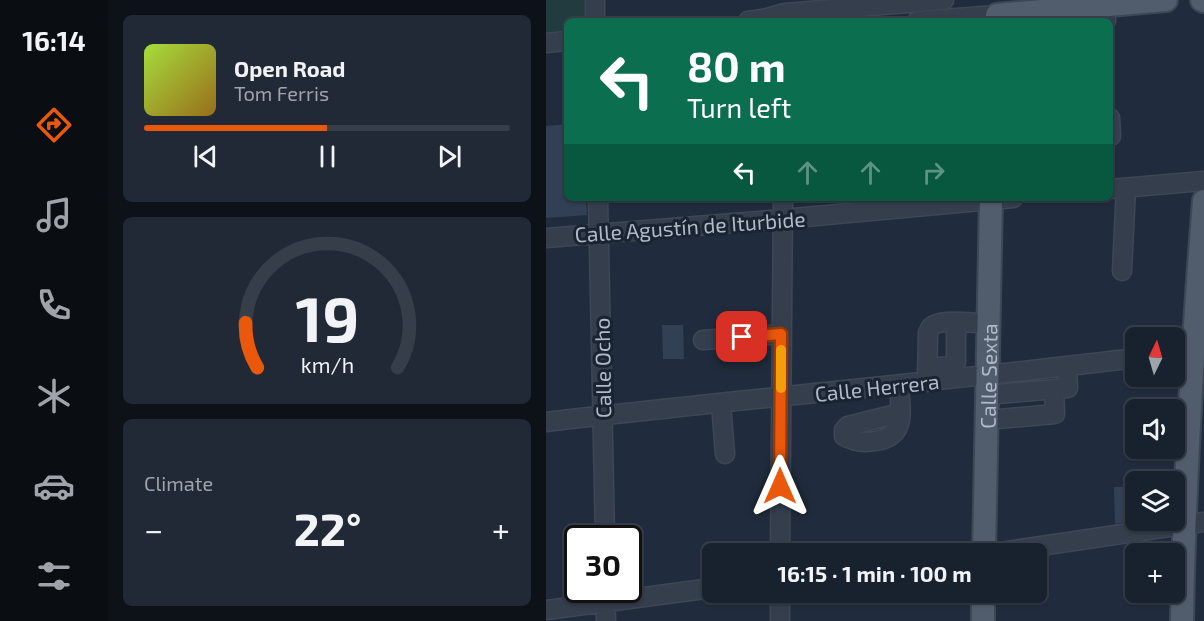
<!DOCTYPE html>
<meta charset="utf-8">
<style>
:root{--surface:#18212e;--page:#212936;--text:#f1f3f6;--muted:#9fa3aa;--line:#363e4a;--accent:#ea580c}
body{margin:0;font-family:"Exo 2",sans-serif;background:var(--page);color:var(--text);height:100vh;display:flex;flex-direction:column;font-size:22px;white-space:nowrap}
*{box-sizing:border-box;margin:0}
p{font-size:20px;color:var(--muted)}
.icon{flex:none;width:33px;height:33px;fill:none;stroke:currentColor;stroke-width:2;stroke-linecap:round;stroke-linejoin:round}
.map{position:relative;flex:1;overflow:hidden}
.drawer{display:flex;flex-direction:column;gap:15px;padding:15px;background:#0d1219;width:438px}
.drawer>*{flex:none}
.banner{position:absolute;left:18px;top:18px;width:549px;height:183px;border-radius:9px;box-shadow:0 2px 4px #0004,0 0 0 2px var(--line);background:#0b6e4f;color:#fff;overflow:hidden}
.needle{width:39px;rotate:5deg}
.controls{position:absolute;left:579px;top:327px;display:grid;gap:12px}
.controls a{display:grid;place-items:center;width:60px;height:60px;border-radius:9px;background:var(--surface);box-shadow:0 2px 4px #0004,0 0 0 2px var(--line);font-size:30px}
.speed{position:absolute;left:18px;top:525px;display:flex;gap:12px;font-size:30px;font-weight:700;text-align:center}
.speed>*{display:grid;place-content:center;width:78px;height:78px;border-radius:50%;background:var(--surface);box-shadow:0 2px 4px #0004,0 0 0 2px var(--line);line-height:1}
.speed .limit{border:3px solid #111;border-radius:9px;background:#fff;color:#111}
.pin{position:absolute;display:grid;place-items:center;width:51px;height:51px;color:#fff;margin:-26px;border-radius:12px;box-shadow:0 3px 9px #0006}
.me{position:absolute;width:66px;margin:-33px;rotate:0deg;stroke-linejoin:round;filter:drop-shadow(0 0 4px #0008)}
.turn{display:flex;align-items:center;gap:21px;height:126px;padding:0 24px;font-size:27px}
.turn .icon{width:78px;height:78px;stroke-width:2.5}
.turn b{display:block;font-size:42px;line-height:51px}
.lanes{display:flex;align-items:center;height:57px;padding:0 24px;background:#0003;justify-content:center;gap:30px;direction:ltr}
.lanes .off{opacity:.35}
.big{font-size:45px;font-weight:700;line-height:1.1}
.drawer .card{flex:1;display:flex;flex-direction:column;justify-content:center;gap:9px;min-width:0;padding:0 21px;border-radius:9px;background:var(--page)}
.drawer .dial{align-items:center;gap:0}
.dial svg{height:156px;overflow:visible;fill:none;stroke:var(--line);stroke-width:7;stroke-linecap:round;text-anchor:middle}
.dial text{fill:var(--text);stroke:none}
.song{display:flex;align-items:center;gap:18px}
.cover{width:72px;height:72px;border-radius:9px;background:linear-gradient(135deg,hsl(80 70% 55%),hsl(40 70% 35%))}
.played{height:6px;border-radius:3px;background:linear-gradient(90deg,var(--accent) 50%,var(--line) 50%)}
.keys{display:flex;justify-content:space-around;direction:ltr}
.heat{display:flex;justify-content:space-between;align-items:center;font-size:33px;direction:ltr}
.trip{position:absolute;left:156px;top:543px;width:345px;height:60px;border-radius:9px;background:var(--surface);box-shadow:0 2px 4px #0004,0 0 0 2px var(--line);font-weight:700;line-height:60px;text-align:center}
main{display:flex;flex:1;min-height:0}
.tabs{display:flex;flex-direction:column;width:108px;justify-content:space-around;align-items:center;background:#0a0d12;color:var(--muted)}
.tabs .icon{width:42px;height:42px}
.tabs .active{color:var(--accent)}
.tabs b{font-size:27px;color:var(--text)}
.map>svg:first-child{display:block}
.green{fill:#223b3e}
.building{fill:#314054}
.lines{fill:none;stroke-linecap:round;stroke-linejoin:round}
.minor-casing{stroke:#3d4756;stroke-width:21}
.major-casing{stroke:#3d4756;stroke-width:26}
.minor{stroke:#343e4d;stroke-width:18}
.major{stroke:#515d6d;stroke-width:22}
.route-casing{stroke:#983908;stroke-width:15}
.route{stroke:#ea580c;stroke-width:10}
.slow{stroke:#f59e0b;stroke-width:10}
.labels{text-anchor:middle;dominant-baseline:central;stroke-width:6;stroke-linejoin:round;paint-order:stroke}
.street-label{font-size:21px;fill:#afb9c9;stroke:#192331}
</style>
<main>
<nav class="tabs">
<b>16:14</b>
<svg class="icon active" aria-label="directions" viewBox="0 0 24 24"><path d="M12 3l9 9-9 9-9-9zM9 14v-3h6M13 9l2 2-2 2"/></svg>
<svg class="icon" aria-label="music" viewBox="0 0 24 24"><path d="M9 18V5l10-2v13"/><circle cx="6" cy="18" r="3"/><circle cx="16" cy="16" r="3"/></svg>
<svg class="icon" aria-label="phone" viewBox="0 0 24 24"><path d="M5 4h4l2 5-3 2q2 4 5 5l2-3 5 2v4C11 20 4 13 5 4z"/></svg>
<svg class="icon" aria-label="climate" viewBox="0 0 24 24"><path d="M12 3v18M4 7l16 10M4 17L20 7"/></svg>
<svg class="icon" aria-label="car" viewBox="0 0 24 24"><path d="M5 17H2v-5l4-1 3-4h7l3 4 3 1v5h-3M9 17h6M6 11h13"/><circle cx="7" cy="17" r="2"/><circle cx="17" cy="17" r="2"/></svg>
<svg class="icon" aria-label="filters" viewBox="0 0 24 24"><path d="M4 7h16M4 17h16"/><circle cx="9" cy="7" r="2"/><circle cx="15" cy="17" r="2"/></svg>
</nav>
<section class="drawer">
<div class="card">
<div class="song"><i class="cover"></i><div><b>Open Road</b><p>Tom Ferris</p></div></div>
<div class="played"></div>
<div class="keys"><svg class="icon" aria-label="previous" viewBox="0 0 24 24"><path d="M18 5L8 12l10 7zM5 5v14"/></svg><svg class="icon" aria-label="pause" viewBox="0 0 24 24"><path d="M8 5v14M16 5v14"/></svg><svg class="icon" aria-label="next" viewBox="0 0 24 24"><path d="M6 5l10 7-10 7zM19 5v14"/></svg></div>
</div>
<div class="card dial"><svg viewBox="0 0 100 80">
<path d="M14 69A42 42 0 1 1 86 69"/>
<path d="M14 69A42 42 0 0 1 8 46" stroke="#ea580c"/>
<text x="50" y="56" font-size="32" font-weight="700">19</text>
<text x="50" y="72" font-size="11">km/h</text>
</svg></div>
<div class="card"><p>Climate</p>
<div class="heat"><a>−</a><b class="big">22°</b><a>+</a></div>
</div>
</section>
<div class="map">
<svg width="658" height="621" viewBox="0 0 658 621">
<rect width="100%" height="100%" fill="#202c3d"/>
<path class="green" d="M 0,0 L 45,0 L 43,21 L 21,21 L 21,32 L 0,35 Z"/>
<path class="building" d="M 21,124 L 21,198 L 40,198 L 41,215 L 0,218 L 0,126 Z
M 116,325 L 137,325 L 138,359 L 117,359 Z
M 568,487 L 578,487 L 579,522 L 569,524 Z"/>
<g class="lines">
<g class="minor-casing">
<path id="minor" d="M 49,0 L 49,21
M 560,5 L 560,21
M 202,21 L 217,19 L 239,13 L 398,0
M 371,21 L 451,15
M 0,43 L 21,41
M 564,118 L 565,136
M 564,189 L 658,181
M 52,198 L 59,538
M 0,238 L 237,219 L 467,198
M 576,271 L 580,188
M 157,340 L 235,334
M 628,353 L 658,350
M 381,368 L 407,366 L 410,362 L 410,323
M 381,382 L 382,333 C 384,329 384,327 388,325 C 398,319 431,323 444,324
M 353,385 C 354,410 362,436 330,441 C 319,443 308,442 298,436 L 298,430 L 302,426 L 354,413
M 441,395 L 522,388 L 521,367
M 175,403 L 179,454
M 441,420 L 509,414 L 508,389
M 0,422 C 196,399 393,382 590,358
M 234,554 L 237,198
M 441,554 L 658,522
M 59,591 L 60,621
M 0,610 L 166,588
M 234,621 L 234,592"/>
</g>
<g class="major-casing">
<g id="major">
<path d="M 656,0 L 658,1"/>
<path d="M 451,15 L 620,0"/>
<path id="s1" d="M 438,554 C 440,435 443,317 445,198"/>
<path d="M 437,621 L 437,592"/>
<path d="M 636,621 C 638,481 647,341 658,201"/>
</g>
</g>
<use href="#minor" class="minor"/>
<use href="#major" class="major"/>
</g>
<g class="lines">
<g class="route-casing">
<path id="route" d="M 196,337 L 235,334 L 234,486"/>
</g>
<use href="#route" class="route"/>
<path class="slow" d="M 235,388 L 235,350"/>
</g>
<g class="labels">
<g class="street-label">
<text transform="translate(144 226) rotate(-4)">Calle Agustín de Iturbide</text>
<text transform="translate(56 368) rotate(-91)">Calle Ocho</text>
<text stroke="none"><textPath href="#s1" startOffset="178">Calle Sexta</textPath></text>
<text transform="translate(331 387) rotate(-6)">Calle Herrera</text>
</g>
</g>
</svg>
<div class="controls">
<a><svg class="needle" viewBox="-14 -14 28 28"><path d="M0-13l5 13h-10z" fill="#e53935"/><path d="M0 13l5-13h-10z" fill="#9fa3aa"/></svg></a>
<a><svg class="icon" aria-label="sound" viewBox="0 0 24 24"><path d="M4 9h4l5-4v14l-5-4H4zM17 9q2 3 0 6"/></svg></a>
<a><svg class="icon" aria-label="layers" viewBox="0 0 24 24"><path d="M12 4l9 5-9 5-9-5zM3 14l9 5 9-5"/></svg></a>
<a>+</a>
</div>
<div class="speed"><div class="limit">30</div></div>
<div class="pin" style="left:196px;top:337px;background:#d93025"><svg class="icon" aria-label="arrive" viewBox="0 0 24 24"><path d="M6 21V4h12l-3 4 3 4H6"/></svg></div>
<svg class="me" style="left:234px;top:486px" viewBox="-20 -20 40 40"><path d="M0-17L14 15 0 8-14 15z" fill="#ea580c" stroke="#fff" stroke-width="4"/></svg>
<div class="trip">16:15 · 1 min · 100 m</div>
<div class="banner">
<div class="turn"><svg class="icon" aria-label="left" viewBox="0 0 24 24"><path d="M17 20v-9H6M10 6l-5 5 5 5"/></svg><div><b>80 m</b>Turn left</div></div>
<div class="lanes"><svg class="icon" aria-label="left" viewBox="0 0 24 24"><path d="M17 20v-9H6M10 6l-5 5 5 5"/></svg><svg class="icon off" aria-label="ahead" viewBox="0 0 24 24"><path d="M12 20V5M6 11l6-6 6 6"/></svg><svg class="icon off" aria-label="ahead" viewBox="0 0 24 24"><path d="M12 20V5M6 11l6-6 6 6"/></svg><svg class="icon off" aria-label="right" viewBox="0 0 24 24"><path d="M7 20v-9h11M14 6l5 5-5 5"/></svg></div>
</div>
</div>
</main>
